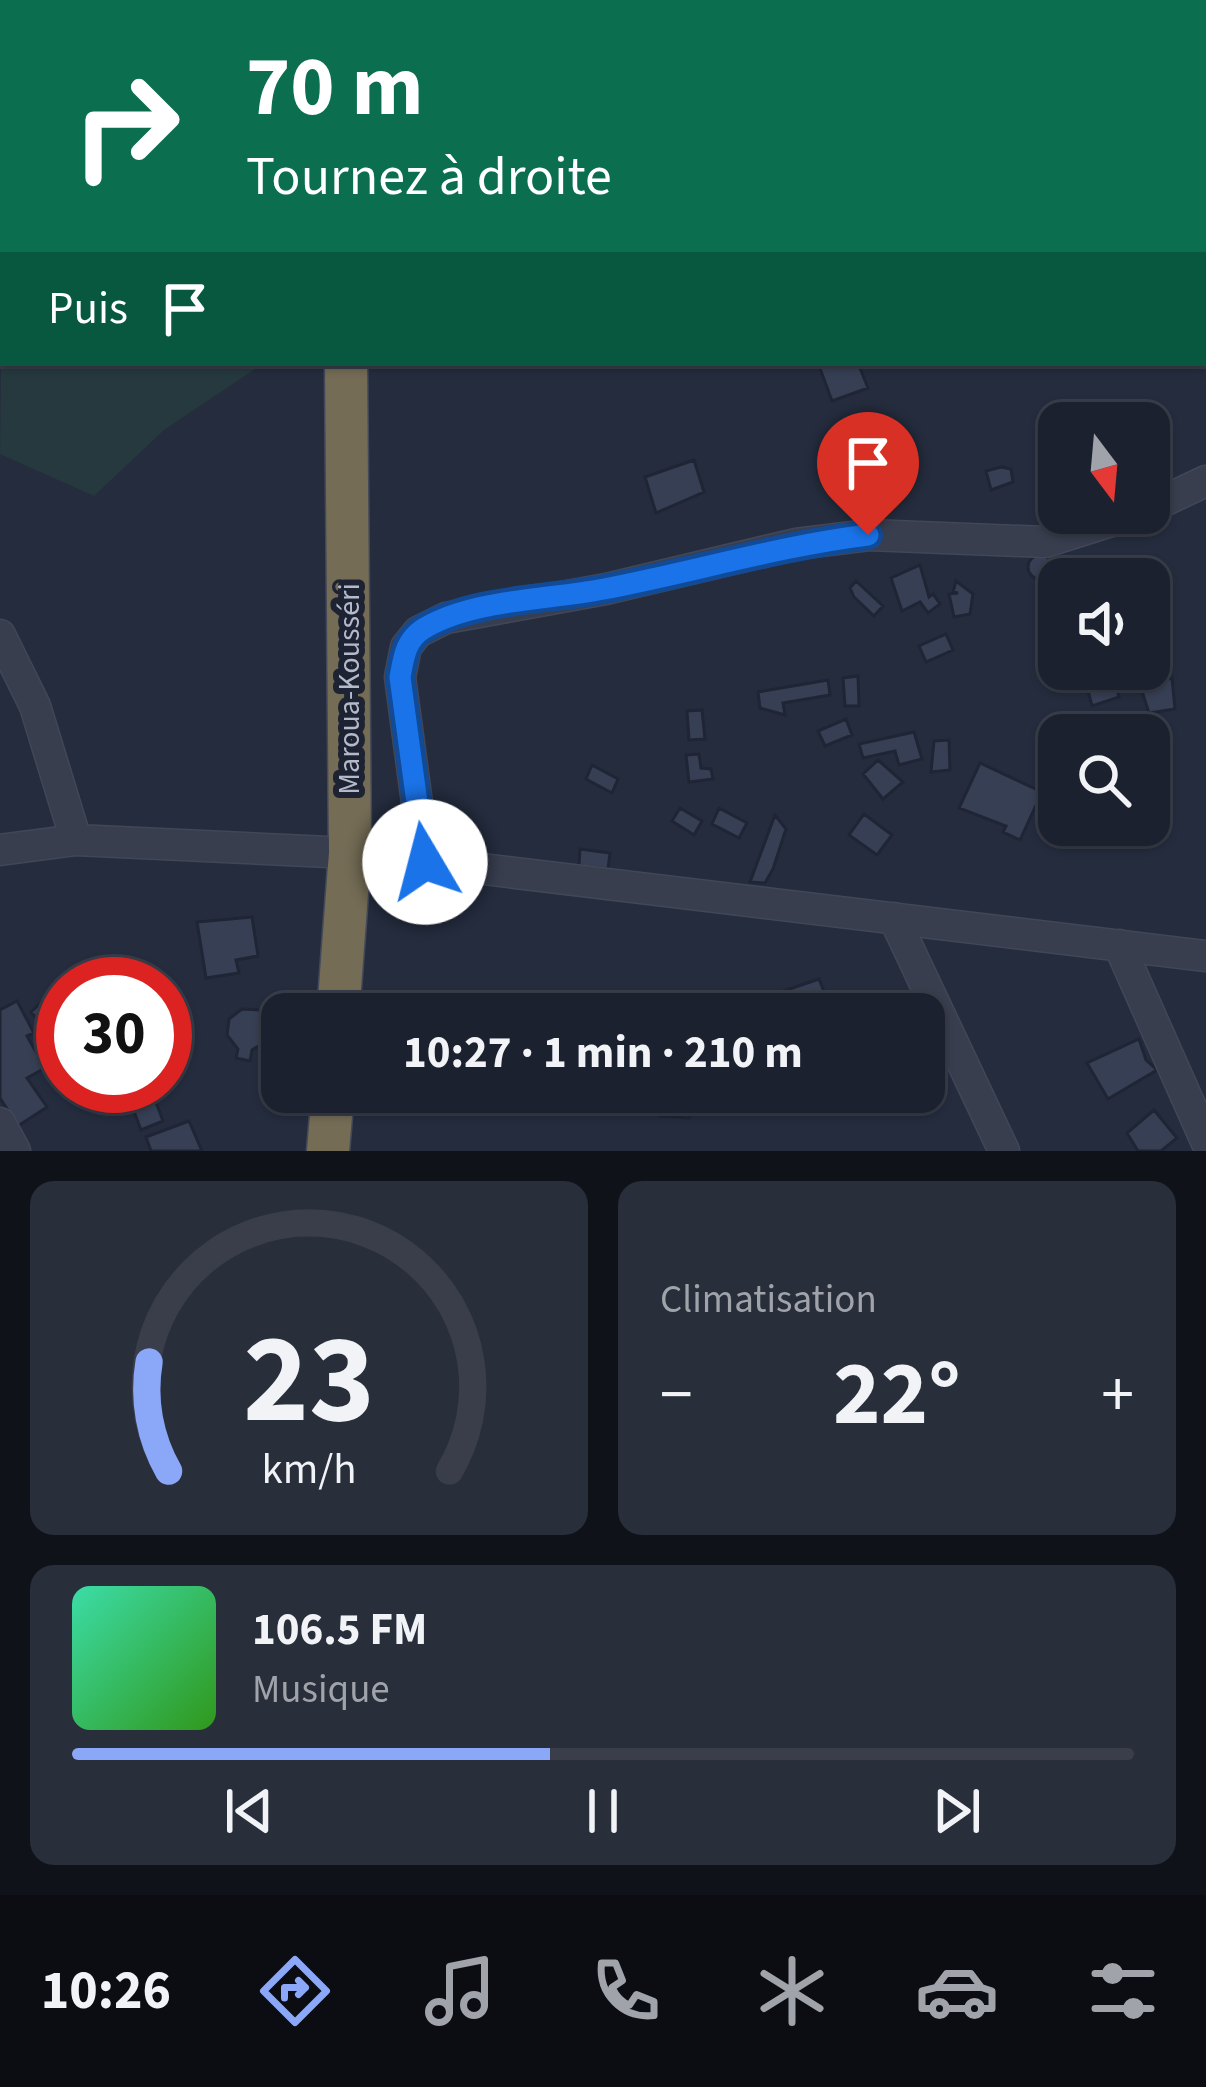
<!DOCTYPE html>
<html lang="fr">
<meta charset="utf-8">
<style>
:root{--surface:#1b212e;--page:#282e3a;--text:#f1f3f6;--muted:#a0a3aa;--line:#393e4a;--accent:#8ba7f8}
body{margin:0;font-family:"Source Sans 3",sans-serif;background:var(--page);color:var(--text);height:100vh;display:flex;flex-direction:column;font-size:45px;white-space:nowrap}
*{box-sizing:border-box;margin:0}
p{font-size:39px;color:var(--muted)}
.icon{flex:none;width:66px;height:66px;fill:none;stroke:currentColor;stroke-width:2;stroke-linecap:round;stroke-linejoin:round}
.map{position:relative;height:1151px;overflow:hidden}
.details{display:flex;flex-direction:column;gap:30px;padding:30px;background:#0f1219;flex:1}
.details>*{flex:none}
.top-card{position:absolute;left:0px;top:0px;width:1206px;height:366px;box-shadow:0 3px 9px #0004,0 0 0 3px var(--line);background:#0b6e4f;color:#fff;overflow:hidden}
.needle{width:78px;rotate:164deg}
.tools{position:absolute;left:1038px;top:402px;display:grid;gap:24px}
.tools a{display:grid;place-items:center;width:132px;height:132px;border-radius:24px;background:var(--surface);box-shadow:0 3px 9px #0004,0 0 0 3px var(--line);font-size:60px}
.speed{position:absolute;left:36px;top:957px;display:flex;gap:24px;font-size:60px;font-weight:700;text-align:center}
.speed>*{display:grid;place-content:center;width:156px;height:156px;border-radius:50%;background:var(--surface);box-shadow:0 3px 9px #0004,0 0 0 3px var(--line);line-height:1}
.speed .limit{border:18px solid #d22;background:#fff;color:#111}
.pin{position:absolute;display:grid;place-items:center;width:102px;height:102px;color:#fff;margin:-123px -51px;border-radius:50% 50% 50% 0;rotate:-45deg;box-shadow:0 0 12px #0007}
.pin .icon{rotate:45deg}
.me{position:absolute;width:132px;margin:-66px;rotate:352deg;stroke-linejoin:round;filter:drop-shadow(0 0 9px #0008)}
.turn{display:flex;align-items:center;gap:42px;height:252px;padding:0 48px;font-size:54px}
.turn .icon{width:156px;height:156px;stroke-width:2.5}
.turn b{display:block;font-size:84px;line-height:102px}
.then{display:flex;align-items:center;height:114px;padding:0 48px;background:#0003;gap:24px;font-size:45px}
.big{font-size:90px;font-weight:700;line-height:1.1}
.details .card{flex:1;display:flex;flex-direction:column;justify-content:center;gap:18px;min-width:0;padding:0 42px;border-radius:24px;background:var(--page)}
.details .dial{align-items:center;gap:0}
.dial svg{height:312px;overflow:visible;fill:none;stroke:var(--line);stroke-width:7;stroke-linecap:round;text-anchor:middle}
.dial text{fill:var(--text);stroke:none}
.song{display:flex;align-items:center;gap:36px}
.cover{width:144px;height:144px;border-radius:18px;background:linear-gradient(135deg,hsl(160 70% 55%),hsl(110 70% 35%))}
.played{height:12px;border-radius:6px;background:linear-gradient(90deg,var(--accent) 45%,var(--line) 45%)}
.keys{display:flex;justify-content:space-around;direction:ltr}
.heat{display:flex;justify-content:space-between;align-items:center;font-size:66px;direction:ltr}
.details .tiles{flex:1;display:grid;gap:30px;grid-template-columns:1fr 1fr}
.card:last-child{grid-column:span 2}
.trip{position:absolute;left:261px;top:993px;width:684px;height:120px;border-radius:24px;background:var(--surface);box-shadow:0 3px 9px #0004,0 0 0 3px var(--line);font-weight:700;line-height:120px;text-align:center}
.menu{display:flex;height:192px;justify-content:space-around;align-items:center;background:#0b0d12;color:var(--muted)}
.menu .icon{width:84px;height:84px}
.menu .active{color:var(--accent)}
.menu b{font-size:54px;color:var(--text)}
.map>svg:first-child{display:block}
.green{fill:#26393f}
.building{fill:#363f54;stroke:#1f2535;stroke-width:3}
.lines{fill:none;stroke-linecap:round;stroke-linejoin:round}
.minor-casing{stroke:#414757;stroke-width:33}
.highway-casing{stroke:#434959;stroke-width:45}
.minor{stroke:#383e4e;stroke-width:30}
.highway{stroke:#746c55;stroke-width:42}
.route-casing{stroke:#114b97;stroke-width:30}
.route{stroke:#1a73e8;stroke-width:21}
.labels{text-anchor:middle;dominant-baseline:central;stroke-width:12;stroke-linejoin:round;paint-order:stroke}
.street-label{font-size:30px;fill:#b4bac9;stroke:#1d2333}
</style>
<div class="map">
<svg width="1206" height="1151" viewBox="0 0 1206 1151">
<rect width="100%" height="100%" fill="#242c3e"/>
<path class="green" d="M 3,194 L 3,363 L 264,363 L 164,430 L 94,496 L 0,454 Z"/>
<path class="building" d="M 818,363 L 858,363 L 868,388 L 832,401 Z
M 694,460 L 704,492 L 656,513 L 645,477 Z
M 1001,467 L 1011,469 L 1013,482 L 991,490 L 986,471 Z
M1028 567a12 12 0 1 1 24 0a12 12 0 1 1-24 0Z
M 920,565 L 929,597 L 933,594 L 940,604 L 928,613 L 920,602 L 902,611 L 891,578 Z
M 856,581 L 883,606 L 874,616 L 854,597 L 850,588 Z
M 956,581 L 973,594 L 970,614 L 954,617 L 949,594 L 958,593 L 953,592 Z
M 946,634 L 953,650 L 926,662 L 919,646 Z
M 858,676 L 859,706 L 845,706 L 843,678 Z
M 1172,678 L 1175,709 L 1149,713 L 1140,685 Z
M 828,680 L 830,695 L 783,703 L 785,715 L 760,708 L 758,692 Z
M 1115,682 L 1119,697 L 1092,706 L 1088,691 Z
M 702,710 L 705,739 L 689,740 L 687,711 Z
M 846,719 L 852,735 L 825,746 L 818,731 Z
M 914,732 L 922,759 L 899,765 L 895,751 L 863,758 L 859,744 Z
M 949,740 L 950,770 L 931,772 L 934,741 Z
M 699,754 L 701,768 L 711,769 L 713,779 L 689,782 L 686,755 Z
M 878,760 L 903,782 L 883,799 L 863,774 Z
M 980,763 L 1042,792 L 1020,840 L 1003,832 L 1006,826 L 959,808 Z
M 592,765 L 618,779 L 612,793 L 586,779 Z
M 680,808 L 702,821 L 694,835 L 672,821 Z
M 719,808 L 747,823 L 739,838 L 712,824 Z
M 864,814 L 892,835 L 877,855 L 849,835 Z
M 775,815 L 786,829 L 773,869 L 765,883 L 750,882 Z
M 580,849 L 610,853 L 608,869 L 579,866 Z
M 252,917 L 258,956 L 236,960 L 239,973 L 206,978 L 197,922 Z
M 819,979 L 833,1014 L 786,1014 L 778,993 Z
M 44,1000 L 63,1021 L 59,1043 L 31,1012 Z
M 17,1001 L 34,1033 L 27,1036 L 45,1068 L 27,1078 L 47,1107 L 18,1126 L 0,1098 L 0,1010 Z
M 176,1005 L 184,1052 L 165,1055 L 165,1007 Z
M 242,1009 L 259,1010 L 271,1026 L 267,1041 L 252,1050 L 250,1061 L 236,1058 L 238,1049 L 227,1035 L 229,1019 Z
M 1139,1039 L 1146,1060 L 1157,1070 L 1108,1099 L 1087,1063 Z
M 58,1041 L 63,1051 L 63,1082 L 44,1049 Z
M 109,1086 L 121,1104 L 101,1112 L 90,1094 Z
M 659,1092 L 731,1092 L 729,1106 L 690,1102 L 689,1118 L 660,1116 Z
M 154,1097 L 163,1121 L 141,1130 L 132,1106 Z
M 1154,1110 L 1177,1138 L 1161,1151 L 1138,1151 L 1127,1133 Z
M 189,1121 L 202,1151 L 151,1151 L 146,1137 Z"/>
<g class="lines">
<g class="minor-casing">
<path id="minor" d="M 1149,508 L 1206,481
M 0,635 L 35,706 L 76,840
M 0,850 L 76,840 L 350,853 L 1206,956
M 425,862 L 400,677 L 406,647 L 418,632 L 446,618 L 606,589 L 796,544 L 869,535 L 1045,542 L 1137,513
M 894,918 L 1004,1151
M 1119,945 L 1206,1141
M 0,1123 L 15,1151"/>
</g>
<g class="highway-casing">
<path id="highway" d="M 342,0 L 342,3
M 338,1014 L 350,853 L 346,363
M 328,1151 L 333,1092"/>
</g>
<use href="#minor" class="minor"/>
<use href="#highway" class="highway"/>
</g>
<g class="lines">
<g class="route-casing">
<path id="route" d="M 425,862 L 400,677 C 404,657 405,641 423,629 C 472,599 548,600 604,589 C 693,572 779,546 868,535"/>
</g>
<use href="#route" class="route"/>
</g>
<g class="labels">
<g class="street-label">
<text transform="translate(349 689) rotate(-90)">Maroua-Kousséri</text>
</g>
</g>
</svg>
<div class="tools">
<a><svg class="needle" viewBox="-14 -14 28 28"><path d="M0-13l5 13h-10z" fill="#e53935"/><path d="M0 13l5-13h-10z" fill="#a0a3aa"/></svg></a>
<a><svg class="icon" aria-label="sound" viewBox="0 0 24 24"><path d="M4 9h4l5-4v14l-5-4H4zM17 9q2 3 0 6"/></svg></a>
<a><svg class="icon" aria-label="search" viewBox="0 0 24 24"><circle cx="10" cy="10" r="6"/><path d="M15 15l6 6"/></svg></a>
</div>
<div class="speed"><div class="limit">30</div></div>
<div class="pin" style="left:868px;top:535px;background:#d93025"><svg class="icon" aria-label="arrive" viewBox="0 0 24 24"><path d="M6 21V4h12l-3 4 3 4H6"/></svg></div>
<svg class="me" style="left:425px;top:862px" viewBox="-20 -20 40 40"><circle r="19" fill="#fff"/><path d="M0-13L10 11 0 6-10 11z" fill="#1a73e8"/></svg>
<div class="trip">10:27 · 1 min · 210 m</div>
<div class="top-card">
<div class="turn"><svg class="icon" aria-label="right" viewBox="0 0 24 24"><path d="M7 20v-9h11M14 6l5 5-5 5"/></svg><div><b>70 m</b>Tournez à droite</div></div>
<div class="then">Puis<svg class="icon" aria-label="arrive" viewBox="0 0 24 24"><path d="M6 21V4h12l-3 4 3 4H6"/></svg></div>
</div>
</div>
<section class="details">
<div class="tiles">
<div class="card dial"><svg viewBox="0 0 100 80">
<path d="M14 69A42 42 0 1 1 86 69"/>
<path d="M14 69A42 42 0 0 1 9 41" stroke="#8ba7f8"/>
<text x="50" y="56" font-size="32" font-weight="700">23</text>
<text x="50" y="72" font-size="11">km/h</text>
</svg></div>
<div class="card"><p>Climatisation</p>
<div class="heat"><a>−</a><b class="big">22°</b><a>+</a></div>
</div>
<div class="card">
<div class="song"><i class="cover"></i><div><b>106.5 FM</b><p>Musique</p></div></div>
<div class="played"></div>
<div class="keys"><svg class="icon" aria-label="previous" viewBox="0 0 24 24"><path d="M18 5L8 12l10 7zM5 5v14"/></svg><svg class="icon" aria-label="pause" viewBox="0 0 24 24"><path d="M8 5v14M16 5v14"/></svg><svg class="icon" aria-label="next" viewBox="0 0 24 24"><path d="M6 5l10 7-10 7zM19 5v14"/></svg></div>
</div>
</div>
</section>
<nav class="menu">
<b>10:26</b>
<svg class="icon active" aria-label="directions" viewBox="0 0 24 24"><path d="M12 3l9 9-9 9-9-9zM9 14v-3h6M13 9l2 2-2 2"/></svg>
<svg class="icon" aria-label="music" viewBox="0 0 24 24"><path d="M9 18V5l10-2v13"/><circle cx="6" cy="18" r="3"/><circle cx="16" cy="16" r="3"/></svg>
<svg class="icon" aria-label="phone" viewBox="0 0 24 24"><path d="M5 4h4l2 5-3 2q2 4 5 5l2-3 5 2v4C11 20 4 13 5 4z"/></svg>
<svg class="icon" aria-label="climate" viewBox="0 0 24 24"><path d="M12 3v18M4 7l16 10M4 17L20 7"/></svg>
<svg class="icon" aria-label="car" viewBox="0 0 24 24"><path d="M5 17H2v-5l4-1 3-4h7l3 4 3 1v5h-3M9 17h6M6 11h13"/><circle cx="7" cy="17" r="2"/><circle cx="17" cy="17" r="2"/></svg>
<svg class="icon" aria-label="filters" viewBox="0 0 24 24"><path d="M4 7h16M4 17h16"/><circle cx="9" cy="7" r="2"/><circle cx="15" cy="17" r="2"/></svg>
</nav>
